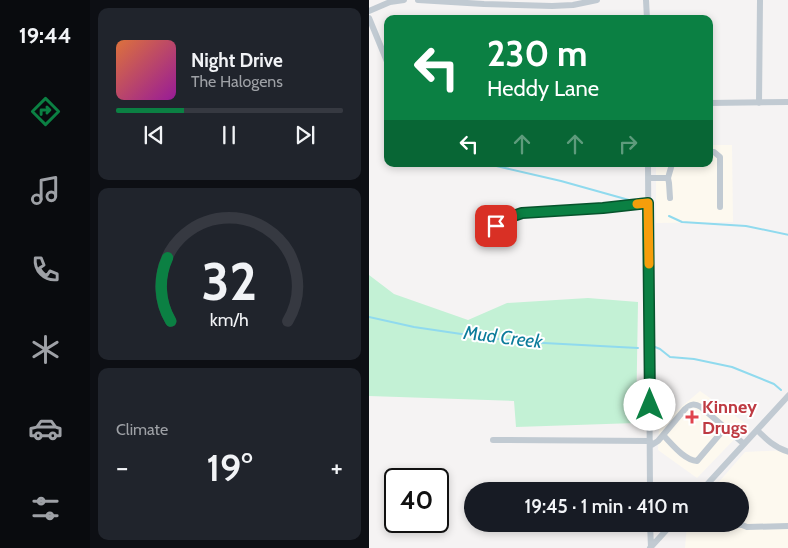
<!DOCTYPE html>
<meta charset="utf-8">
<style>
:root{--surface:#171b24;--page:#20242c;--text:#f1f3f6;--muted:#9ea1a6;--line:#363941;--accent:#0b8043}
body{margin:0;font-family:Cabin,sans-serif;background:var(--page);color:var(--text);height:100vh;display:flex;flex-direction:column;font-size:19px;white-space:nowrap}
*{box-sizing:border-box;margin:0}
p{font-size:16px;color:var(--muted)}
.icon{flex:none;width:28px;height:28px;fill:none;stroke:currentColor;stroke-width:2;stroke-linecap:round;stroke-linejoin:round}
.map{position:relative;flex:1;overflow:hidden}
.sheet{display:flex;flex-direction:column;gap:8px;padding:8px;background:#0d0f14;width:279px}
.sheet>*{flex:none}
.hud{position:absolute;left:15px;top:15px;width:329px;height:152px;border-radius:10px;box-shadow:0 2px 8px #0003;background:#0b8043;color:#fff;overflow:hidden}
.speed{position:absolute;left:15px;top:468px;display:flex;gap:10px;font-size:25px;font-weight:700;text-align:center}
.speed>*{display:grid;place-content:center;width:65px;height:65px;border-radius:50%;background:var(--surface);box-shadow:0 2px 8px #0003;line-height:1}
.speed .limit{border:2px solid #111;border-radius:8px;background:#fff;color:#111}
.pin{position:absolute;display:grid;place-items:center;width:42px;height:42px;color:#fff;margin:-21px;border-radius:10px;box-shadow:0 2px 8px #0006}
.me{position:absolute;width:55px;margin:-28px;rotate:0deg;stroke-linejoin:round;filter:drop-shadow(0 0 4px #0008)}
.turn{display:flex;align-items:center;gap:18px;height:105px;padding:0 20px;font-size:22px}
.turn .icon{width:65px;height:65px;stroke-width:2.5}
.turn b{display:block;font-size:35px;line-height:42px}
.lanes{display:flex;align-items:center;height:48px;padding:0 20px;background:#0003;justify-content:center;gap:25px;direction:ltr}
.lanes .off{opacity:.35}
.big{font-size:38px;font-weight:600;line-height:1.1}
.sheet .widget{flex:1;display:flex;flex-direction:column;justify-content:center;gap:8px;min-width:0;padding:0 18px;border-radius:10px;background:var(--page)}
.sheet .dial{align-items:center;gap:0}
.dial svg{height:130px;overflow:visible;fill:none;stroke:var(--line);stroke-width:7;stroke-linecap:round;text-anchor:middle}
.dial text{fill:var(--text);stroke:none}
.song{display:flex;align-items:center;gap:15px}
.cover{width:60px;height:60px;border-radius:8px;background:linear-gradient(135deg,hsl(20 70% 55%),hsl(300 70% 35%))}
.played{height:5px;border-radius:2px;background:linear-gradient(90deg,var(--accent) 30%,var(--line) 30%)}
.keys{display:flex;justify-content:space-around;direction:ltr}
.heat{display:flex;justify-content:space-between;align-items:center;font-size:28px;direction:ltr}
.trip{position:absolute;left:95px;top:482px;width:285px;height:50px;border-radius:25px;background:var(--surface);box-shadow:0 2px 8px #0003;font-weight:600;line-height:50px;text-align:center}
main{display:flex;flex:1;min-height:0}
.tab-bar{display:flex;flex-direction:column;width:90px;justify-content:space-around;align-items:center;background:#090b0e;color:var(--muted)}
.tab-bar .icon{width:35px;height:35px}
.tab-bar .current{color:var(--accent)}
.tab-bar b{font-size:22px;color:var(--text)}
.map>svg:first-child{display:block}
.commercial{fill:#fdf9ef}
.green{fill:#c3f1d5}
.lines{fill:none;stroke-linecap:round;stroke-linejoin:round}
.stream{stroke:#90daee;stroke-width:2}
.minor{stroke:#c1cad2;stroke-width:6}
.route-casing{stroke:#07532c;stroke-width:12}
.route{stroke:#0b8043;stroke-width:9}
.slow{stroke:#f59e0b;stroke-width:9}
.health-dot{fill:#e0444e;stroke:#fff;stroke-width:2}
.labels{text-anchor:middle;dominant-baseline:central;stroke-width:4;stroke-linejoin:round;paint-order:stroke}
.health-label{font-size:18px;font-weight:bold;fill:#be3a42;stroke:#fff;text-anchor:start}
.water-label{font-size:19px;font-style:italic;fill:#0c7c9b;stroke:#fff}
</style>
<main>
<nav class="tab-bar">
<b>19:44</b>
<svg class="icon current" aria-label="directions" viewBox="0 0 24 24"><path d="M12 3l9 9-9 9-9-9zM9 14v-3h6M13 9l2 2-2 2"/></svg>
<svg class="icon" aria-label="music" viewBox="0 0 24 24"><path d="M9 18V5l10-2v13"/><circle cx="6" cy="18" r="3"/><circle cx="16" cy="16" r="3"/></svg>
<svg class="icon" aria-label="phone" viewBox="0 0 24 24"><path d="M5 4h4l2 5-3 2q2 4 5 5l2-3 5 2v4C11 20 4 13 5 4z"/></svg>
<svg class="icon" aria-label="climate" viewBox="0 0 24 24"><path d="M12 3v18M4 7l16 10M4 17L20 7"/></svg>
<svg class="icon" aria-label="car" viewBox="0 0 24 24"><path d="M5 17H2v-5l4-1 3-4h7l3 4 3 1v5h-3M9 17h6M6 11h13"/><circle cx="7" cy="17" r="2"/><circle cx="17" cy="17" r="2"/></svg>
<svg class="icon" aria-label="filters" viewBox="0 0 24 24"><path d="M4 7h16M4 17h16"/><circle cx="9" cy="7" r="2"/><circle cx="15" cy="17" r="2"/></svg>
</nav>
<section class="sheet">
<div class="widget">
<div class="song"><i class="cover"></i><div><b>Night Drive</b><p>The Halogens</p></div></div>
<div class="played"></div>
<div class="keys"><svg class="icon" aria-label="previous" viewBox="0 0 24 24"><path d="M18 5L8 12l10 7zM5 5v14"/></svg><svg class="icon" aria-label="pause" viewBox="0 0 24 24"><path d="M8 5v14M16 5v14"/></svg><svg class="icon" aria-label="next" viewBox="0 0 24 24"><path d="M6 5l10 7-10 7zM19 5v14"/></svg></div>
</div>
<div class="widget dial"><svg viewBox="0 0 100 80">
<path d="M14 69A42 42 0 1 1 86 69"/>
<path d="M14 69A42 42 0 0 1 12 30" stroke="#0b8043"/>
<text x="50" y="56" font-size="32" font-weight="700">32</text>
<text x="50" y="72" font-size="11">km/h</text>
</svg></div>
<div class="widget"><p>Climate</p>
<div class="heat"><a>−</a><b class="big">19°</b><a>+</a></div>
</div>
</section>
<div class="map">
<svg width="420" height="548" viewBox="0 0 420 548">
<rect width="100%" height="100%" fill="#f5f3f3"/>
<path class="commercial" d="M 340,145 L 363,145 L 364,222 L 287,223 L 287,164 L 340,164 Z
M 331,391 L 379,425 L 328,478 L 289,450 L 290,426 Z
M 419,450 L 419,548 L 316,548 L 318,524 L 371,524 L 371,491 L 342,491 L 376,452 Z"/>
<path class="green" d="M 0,275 L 25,294 L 99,320 L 138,303 L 219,298 L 269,302 L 267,423 L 147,427 L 145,401 L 0,396 Z"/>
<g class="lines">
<path class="stream" d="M 119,164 L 192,181 L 260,200
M 300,216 L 313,222 L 377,226 L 420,235
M 0,317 L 45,327 L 99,335 L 156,342 L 269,348
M 286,347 L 291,349 L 301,357 L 325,359 L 363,367 L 405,384 L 412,390"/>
<path class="minor" d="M 49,0 L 115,4 L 183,6 L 204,5 L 228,0
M 277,0 L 278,19
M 0,11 L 21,2 L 35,0
M 0,18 L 19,64
M 340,103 L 420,102
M 390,103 L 391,0
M 340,152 L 345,152 L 351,157 L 351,207
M 279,164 L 281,491
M 279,178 L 299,178 L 303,164
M 299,178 L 300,183 L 301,198
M 127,226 L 137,219 L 153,213 L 234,208 L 279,203
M 388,430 C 397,439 406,448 420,452
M 294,435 C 303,444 315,460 328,461 L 356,428
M 124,440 L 281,441
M 281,446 L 289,441 L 316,409 C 322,404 325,403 332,407 L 375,444
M 332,491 L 420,395
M 281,524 L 282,547
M 354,524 L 373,525 L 378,527 L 420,526
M 281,548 L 303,524"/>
</g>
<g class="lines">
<g class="route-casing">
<path id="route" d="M 127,226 L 136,219 L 153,213 L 234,208 L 279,203 L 281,405"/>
</g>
<use href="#route" class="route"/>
<path class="slow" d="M 268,204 L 279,203 L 280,264"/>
</g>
<path class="health-dot" d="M320.5 409.5h5v5h5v5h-5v5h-5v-5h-5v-5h5z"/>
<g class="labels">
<g class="health-label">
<text x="333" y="407">Kinney<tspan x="333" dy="21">Drugs</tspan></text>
</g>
<g class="water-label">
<text transform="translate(134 337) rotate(7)">Mud Creek</text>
</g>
</g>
</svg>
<div class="speed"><div class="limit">40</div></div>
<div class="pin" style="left:127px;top:226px;background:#d93025"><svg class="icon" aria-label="arrive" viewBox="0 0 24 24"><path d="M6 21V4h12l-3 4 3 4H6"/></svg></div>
<svg class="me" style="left:281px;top:405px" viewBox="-20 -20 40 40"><circle r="19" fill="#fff"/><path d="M0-13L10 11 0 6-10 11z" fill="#0b8043"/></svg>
<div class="trip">19:45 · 1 min · 410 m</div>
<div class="hud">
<div class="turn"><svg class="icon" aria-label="left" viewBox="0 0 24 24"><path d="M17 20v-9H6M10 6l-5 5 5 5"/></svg><div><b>230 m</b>Heddy Lane</div></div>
<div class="lanes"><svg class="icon" aria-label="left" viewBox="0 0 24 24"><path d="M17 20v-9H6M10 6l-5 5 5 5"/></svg><svg class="icon off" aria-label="ahead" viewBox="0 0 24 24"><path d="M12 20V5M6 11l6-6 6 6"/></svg><svg class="icon off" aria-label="ahead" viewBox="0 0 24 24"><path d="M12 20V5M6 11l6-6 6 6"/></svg><svg class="icon off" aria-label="right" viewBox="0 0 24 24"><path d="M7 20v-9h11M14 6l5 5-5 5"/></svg></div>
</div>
</div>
</main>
